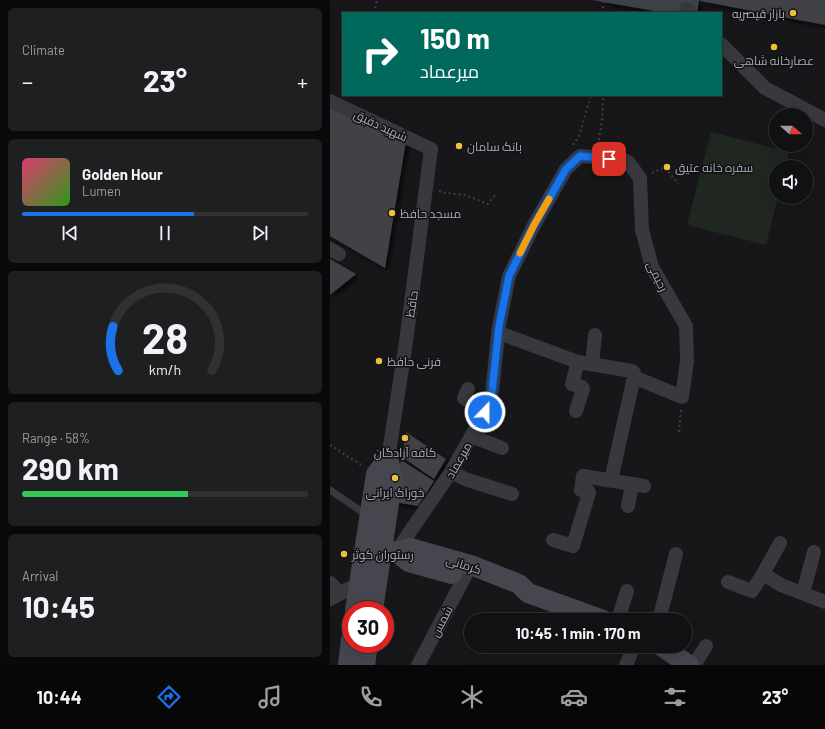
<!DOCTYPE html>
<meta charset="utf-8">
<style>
:root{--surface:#111113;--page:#1e1f21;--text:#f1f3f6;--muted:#9c9da0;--line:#303133;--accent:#1a73e8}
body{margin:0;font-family:Barlow,Cairo,sans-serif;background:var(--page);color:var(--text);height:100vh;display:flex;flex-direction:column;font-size:15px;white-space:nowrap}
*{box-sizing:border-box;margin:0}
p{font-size:13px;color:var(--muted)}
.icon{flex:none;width:22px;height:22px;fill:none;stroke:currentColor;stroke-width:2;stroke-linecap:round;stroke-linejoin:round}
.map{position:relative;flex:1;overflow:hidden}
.drawer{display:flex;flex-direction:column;gap:8px;padding:8px;background:#09090a;width:330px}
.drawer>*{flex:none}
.top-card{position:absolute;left:12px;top:12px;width:380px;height:84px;border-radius:0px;box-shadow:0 4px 16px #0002,0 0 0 1px var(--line);background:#00695c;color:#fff;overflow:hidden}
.needle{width:26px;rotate:111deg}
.tools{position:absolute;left:439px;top:108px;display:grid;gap:8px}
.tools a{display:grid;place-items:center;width:44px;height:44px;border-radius:50%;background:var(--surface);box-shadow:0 4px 16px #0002,0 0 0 1px var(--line);font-size:20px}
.speed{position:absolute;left:12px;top:601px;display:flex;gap:8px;font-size:20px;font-weight:700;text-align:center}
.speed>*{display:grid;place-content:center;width:52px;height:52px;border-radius:50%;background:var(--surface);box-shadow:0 4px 16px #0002,0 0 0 1px var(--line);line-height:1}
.speed .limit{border:6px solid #d22;background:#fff;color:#111}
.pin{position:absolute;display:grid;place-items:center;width:34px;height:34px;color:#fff;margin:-17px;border-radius:8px;box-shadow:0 2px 6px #0006}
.me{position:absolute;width:44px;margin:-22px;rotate:22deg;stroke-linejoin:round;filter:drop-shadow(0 0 3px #0008)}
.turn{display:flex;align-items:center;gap:14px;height:84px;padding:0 12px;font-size:18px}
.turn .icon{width:52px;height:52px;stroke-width:2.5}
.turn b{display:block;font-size:28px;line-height:34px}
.big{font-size:30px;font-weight:700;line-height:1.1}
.drawer .card{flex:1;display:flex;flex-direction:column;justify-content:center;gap:6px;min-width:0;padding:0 14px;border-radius:6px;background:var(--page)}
.drawer .dial{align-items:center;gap:0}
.dial svg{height:104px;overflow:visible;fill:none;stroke:var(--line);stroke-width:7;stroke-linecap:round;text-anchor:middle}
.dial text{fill:var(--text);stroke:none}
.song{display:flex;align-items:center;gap:12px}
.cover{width:48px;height:48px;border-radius:6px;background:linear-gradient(135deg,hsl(340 70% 55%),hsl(110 70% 35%))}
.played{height:4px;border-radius:2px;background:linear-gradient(90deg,var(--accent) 60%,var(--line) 60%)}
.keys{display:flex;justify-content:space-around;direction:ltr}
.heat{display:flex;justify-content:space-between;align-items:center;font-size:22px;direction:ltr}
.charge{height:6px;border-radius:3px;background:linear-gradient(90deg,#34c759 58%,var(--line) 0)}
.trip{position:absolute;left:134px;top:613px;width:228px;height:40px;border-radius:20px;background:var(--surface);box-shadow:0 4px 16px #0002,0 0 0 1px var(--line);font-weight:700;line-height:40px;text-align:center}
.tab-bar{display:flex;height:64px;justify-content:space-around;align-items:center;background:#070708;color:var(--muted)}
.tab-bar .icon{width:28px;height:28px}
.tab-bar .selected{color:var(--accent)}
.tab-bar b{font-size:18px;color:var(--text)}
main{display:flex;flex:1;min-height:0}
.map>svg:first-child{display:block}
.green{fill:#1f2720}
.building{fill:#414246;filter:url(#shadow)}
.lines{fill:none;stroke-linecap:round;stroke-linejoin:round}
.path{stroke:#3e3f45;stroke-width:2;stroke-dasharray:2 3;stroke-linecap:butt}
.lane{stroke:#38383e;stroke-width:7}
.street{stroke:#38383e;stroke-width:14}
.secondary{stroke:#46474e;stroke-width:20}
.route-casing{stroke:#114b97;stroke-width:10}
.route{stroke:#1a73e8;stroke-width:7}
.slow{stroke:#f59e0b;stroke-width:7}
.poi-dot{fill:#eec03a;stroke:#121214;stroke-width:1.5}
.labels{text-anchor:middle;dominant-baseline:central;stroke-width:3;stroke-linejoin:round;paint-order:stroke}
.poi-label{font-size:12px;fill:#a9adb8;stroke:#121214;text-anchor:start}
.street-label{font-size:12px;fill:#a9adb8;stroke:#121214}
</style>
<main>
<section class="drawer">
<div class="card"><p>Climate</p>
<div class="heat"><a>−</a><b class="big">23°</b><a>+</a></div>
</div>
<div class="card">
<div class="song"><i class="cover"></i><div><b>Golden Hour</b><p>Lumen</p></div></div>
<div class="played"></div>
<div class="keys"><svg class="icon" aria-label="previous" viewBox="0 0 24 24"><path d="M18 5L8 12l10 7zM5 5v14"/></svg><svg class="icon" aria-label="pause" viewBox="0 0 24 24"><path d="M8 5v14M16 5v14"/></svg><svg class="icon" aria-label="next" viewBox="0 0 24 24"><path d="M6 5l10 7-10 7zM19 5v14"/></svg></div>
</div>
<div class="card dial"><svg viewBox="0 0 100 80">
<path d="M14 69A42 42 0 1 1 86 69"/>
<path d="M14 69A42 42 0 0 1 10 35" stroke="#1a73e8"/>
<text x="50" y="56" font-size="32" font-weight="700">28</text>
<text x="50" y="72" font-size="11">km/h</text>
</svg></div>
<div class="card"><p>Range · 58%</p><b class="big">290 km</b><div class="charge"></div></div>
<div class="card"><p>Arrival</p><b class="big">10:45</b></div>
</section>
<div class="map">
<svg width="495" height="665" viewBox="0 0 495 665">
<defs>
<filter id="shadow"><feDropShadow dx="3.5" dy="3.5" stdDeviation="2" flood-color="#0009"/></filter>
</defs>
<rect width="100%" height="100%" fill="#171719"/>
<path class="green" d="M 381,132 L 459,152 L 456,167 L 446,167 L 446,197 L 448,197 L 436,245 L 357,225 Z"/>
<path class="building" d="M 262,0 L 369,0 L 367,13 L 336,13 Z
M 370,0 L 495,0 L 495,25 L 370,1 Z
M 0,105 L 76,141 L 55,268 L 0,236 Z
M 0,259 L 26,274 L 0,295 Z
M 76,432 L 116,459 L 104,479 L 72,457 Z
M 71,460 L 104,481 L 88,506 L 64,502 Z"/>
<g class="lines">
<path class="path" d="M 44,13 L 47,0
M 272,13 L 274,0
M 243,145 L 249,136 L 261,95
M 268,145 L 272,121 L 273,97 L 271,95
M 322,173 L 335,167 L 348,184
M 109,191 L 115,193 L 135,195 L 158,204 L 165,195
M 349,432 L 351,410
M 0,445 L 33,466"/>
<path class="lane" d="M 0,490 L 38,516"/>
<path class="street" d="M 356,9 L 360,13
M 391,44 L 435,88 L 495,120
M 0,101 L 101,149 L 76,342 L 58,459
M 0,249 L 9,254
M 169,333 L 248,362 L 302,371 L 304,373 L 304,377 L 281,480
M 262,364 L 265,335
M 138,389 L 134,398 L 155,412
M 246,411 L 253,389 L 252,387 L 242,384 L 248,362
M 141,436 L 172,448
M 121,472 L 135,479 L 182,494
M 298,506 L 302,485
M 223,540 L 243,546 L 259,493 L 258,491 L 251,490 L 253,476 L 314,486
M 66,552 L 121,472 L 155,412 L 162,392 L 169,326 L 179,276 L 204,225 L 236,169 L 250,156 L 291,159 L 298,162 L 310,178 L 312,230 L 322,267 L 356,326 L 357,361 L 352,397 L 304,377
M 433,574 L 451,585 L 495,602
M 398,582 L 422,591 L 433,574 L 450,543
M 0,583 L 10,593
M 473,593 L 484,552
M 0,599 L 20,588 L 28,587
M 288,620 L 297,591
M 329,620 L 346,554
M 88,665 L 141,565
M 296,665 L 304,646
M 364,665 L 376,646"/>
<path class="secondary" d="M 52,549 L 66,552 L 79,562 L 122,574
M 66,552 L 81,548 L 141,565 L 189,584 L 198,593 L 273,620
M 25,610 L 46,474 L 58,459
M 43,610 L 63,477 L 58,459
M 331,646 L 359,665
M 18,665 L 21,639
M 35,665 L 38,644"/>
</g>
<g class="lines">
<g class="route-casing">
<path id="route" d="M 155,412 L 162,392 L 169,326 L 179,276 L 204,225 L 236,169 L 250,156 L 279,159"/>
</g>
<use href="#route" class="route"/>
<path class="slow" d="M 190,253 L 204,225 L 219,199"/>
</g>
<g class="poi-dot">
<circle cx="463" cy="13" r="4"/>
<circle cx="444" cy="47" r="4"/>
<circle cx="129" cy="146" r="4"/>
<circle cx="337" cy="167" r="4"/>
<circle cx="62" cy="213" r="4"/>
<circle cx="49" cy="361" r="4"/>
<circle cx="75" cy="438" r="4"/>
<circle cx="65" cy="478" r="4"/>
<circle cx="14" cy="554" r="4"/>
</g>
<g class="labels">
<g class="poi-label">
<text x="455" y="13" text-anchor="end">بازار قیصریه</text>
<text x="444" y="60" text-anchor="middle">عصارخانه شاهی</text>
<text x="137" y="146">بانک سامان</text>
<text x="345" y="167">سفره خانه عتیق</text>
<text x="70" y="213">مسجد حافظ</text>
<text x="57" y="361">فرنی حافظ</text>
<text x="75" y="452" text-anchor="middle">کافه آزادگان</text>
<text x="65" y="492" text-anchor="middle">خوراک ایرانی</text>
<text x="22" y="554">رستوران کوثر</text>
</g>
<g class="street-label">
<text transform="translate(51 125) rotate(25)">شهید دقیق</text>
<text transform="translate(328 276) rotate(64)">رحیمی</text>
<text transform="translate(81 304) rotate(-82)">حافظ</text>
<text transform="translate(128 460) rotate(-60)">میرعماد</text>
<text transform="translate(134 564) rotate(18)">کرمانی</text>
<text transform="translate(111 621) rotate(-62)">شمس</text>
</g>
</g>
</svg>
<div class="tools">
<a><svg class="needle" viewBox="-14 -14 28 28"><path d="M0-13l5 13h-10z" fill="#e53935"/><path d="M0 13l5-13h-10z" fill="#9c9da0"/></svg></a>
<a><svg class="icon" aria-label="sound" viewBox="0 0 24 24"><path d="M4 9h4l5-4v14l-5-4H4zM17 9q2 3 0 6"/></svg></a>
</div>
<div class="speed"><div class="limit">30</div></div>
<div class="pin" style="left:279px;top:159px;background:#d93025"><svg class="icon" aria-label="arrive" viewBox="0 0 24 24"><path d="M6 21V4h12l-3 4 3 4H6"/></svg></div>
<svg class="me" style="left:155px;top:412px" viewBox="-20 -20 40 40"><circle r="17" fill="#1a73e8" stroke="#fff" stroke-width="3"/><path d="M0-11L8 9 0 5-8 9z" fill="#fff"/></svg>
<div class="trip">10:45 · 1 min · 170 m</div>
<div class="top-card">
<div class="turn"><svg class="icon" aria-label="right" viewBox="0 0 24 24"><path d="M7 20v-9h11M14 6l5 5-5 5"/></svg><div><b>150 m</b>میرعماد</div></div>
</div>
</div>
</main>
<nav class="tab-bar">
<b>10:44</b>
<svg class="icon selected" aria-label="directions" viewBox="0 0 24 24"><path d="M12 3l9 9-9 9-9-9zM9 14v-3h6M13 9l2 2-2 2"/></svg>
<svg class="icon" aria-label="music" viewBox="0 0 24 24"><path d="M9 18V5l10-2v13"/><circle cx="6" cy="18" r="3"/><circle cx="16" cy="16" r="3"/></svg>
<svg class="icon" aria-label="phone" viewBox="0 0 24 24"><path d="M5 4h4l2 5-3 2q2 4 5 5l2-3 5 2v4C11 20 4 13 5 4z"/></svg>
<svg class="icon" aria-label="climate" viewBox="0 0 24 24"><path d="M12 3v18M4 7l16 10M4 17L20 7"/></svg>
<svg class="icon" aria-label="car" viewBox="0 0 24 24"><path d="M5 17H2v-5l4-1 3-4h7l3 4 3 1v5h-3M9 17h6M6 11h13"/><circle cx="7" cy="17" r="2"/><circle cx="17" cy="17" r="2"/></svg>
<svg class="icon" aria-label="filters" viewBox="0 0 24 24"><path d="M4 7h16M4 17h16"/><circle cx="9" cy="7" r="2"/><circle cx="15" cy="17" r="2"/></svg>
<b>23°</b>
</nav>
